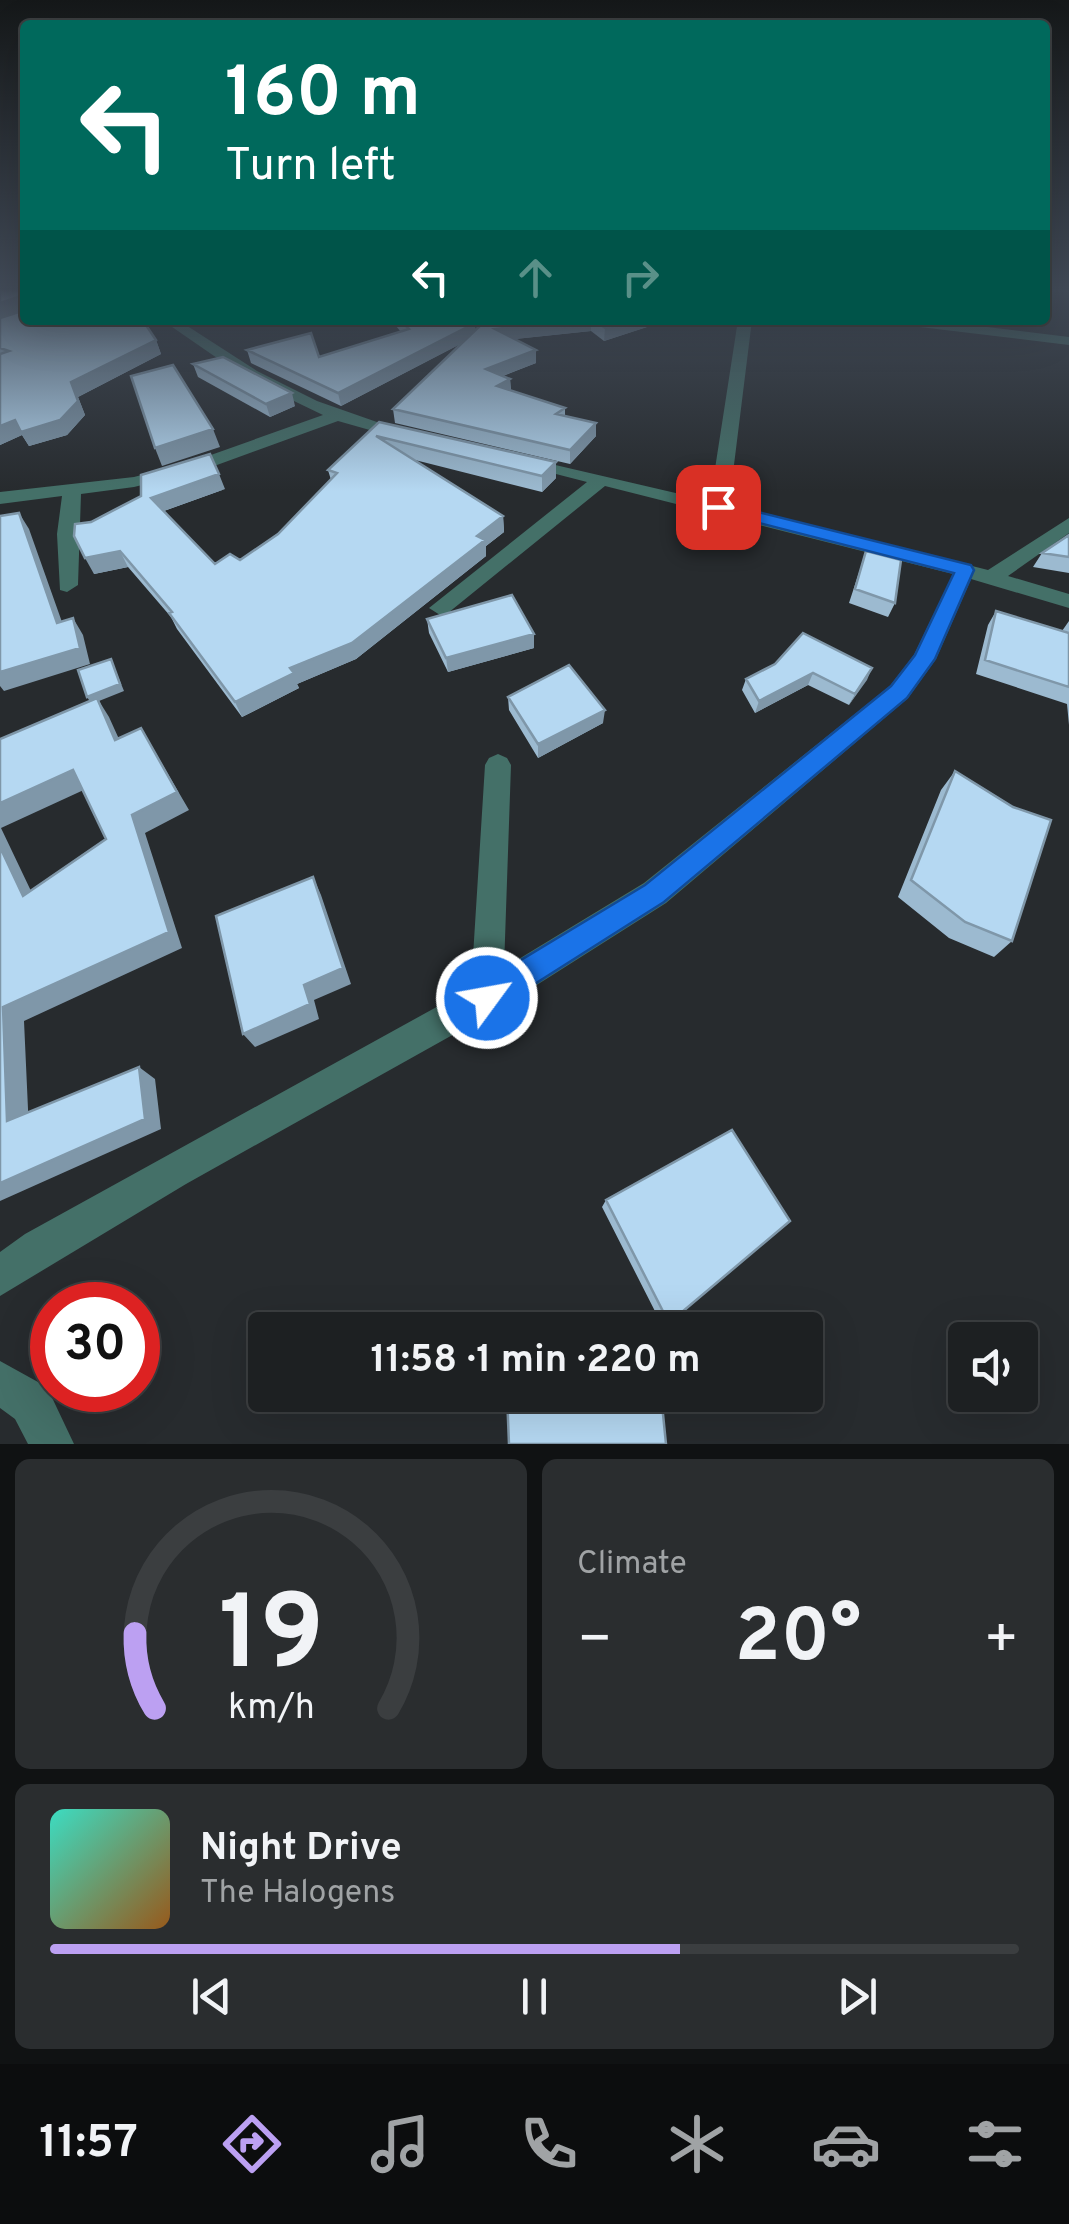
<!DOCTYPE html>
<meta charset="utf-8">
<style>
:root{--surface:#1d2022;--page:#2a2d2f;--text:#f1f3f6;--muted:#a0a3a5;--line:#3b3e40;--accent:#bca0f2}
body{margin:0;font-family:Overpass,sans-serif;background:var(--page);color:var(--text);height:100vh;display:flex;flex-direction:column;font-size:38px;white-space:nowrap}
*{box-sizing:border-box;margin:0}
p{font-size:32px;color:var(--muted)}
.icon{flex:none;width:55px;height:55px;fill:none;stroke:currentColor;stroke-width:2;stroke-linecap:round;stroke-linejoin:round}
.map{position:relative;height:1444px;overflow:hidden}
.details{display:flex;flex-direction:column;gap:15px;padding:15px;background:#101213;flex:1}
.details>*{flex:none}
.top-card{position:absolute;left:20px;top:20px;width:1030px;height:305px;border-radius:10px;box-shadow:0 10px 40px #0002,0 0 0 2px var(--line);background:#00695c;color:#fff;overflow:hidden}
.controls{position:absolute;left:948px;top:1322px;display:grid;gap:20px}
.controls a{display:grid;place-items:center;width:90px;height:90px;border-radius:10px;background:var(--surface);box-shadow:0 10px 40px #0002,0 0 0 2px var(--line);font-size:50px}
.speed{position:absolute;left:30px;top:1282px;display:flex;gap:20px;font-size:50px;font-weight:700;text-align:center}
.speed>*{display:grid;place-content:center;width:130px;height:130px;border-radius:50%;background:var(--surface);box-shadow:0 10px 40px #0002,0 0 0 2px var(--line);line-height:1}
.speed .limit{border:15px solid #d22;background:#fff;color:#111}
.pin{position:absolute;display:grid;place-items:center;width:85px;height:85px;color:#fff;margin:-42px;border-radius:20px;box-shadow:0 5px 15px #0006}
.me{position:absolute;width:110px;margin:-55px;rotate:58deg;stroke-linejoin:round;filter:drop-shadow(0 0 8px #0008)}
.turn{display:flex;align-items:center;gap:35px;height:210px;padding:0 40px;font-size:45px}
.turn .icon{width:130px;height:130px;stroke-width:2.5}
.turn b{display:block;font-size:70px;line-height:85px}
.lanes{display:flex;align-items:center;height:95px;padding:0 40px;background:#0003;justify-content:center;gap:50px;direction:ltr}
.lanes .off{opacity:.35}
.big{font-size:75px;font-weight:700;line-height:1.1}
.details .tile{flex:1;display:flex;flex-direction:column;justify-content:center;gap:15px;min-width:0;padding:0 35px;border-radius:15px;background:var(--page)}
.details .dial{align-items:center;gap:0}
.dial svg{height:260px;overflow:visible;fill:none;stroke:var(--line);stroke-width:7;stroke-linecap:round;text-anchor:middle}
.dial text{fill:var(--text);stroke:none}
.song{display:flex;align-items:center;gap:30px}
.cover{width:120px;height:120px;border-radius:15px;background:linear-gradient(135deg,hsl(170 70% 55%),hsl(30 70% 35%))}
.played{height:10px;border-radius:5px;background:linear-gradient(90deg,var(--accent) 65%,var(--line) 65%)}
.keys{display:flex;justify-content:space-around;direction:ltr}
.heat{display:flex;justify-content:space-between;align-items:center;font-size:55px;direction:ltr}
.details .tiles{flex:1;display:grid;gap:15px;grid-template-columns:1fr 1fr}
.tile:last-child{grid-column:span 2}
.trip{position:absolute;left:248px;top:1312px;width:575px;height:100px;border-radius:10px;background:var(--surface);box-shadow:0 10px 40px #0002,0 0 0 2px var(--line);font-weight:700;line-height:100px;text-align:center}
.tab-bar{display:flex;height:160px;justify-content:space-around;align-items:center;background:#0c0d0e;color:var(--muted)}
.tab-bar .icon{width:70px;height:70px}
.tab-bar .current{color:var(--accent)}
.tab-bar b{font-size:45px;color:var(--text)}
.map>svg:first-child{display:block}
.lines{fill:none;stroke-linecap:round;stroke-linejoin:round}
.minor{fill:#447068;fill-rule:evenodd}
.wall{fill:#9cbad0}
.shaded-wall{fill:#7f97a9}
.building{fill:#b5d8f2;stroke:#7f97a9;stroke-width:2.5}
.route{fill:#1a73e8;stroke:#114b97;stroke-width:2.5}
</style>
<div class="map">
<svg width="1069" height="1444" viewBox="0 0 1069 1444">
<rect width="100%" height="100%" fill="#272b2e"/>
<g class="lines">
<path class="minor" d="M 162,320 L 178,320 L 257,371 L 317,401 L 414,435 L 405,440 L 338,421 L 206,469 L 134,487 L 81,494 L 78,585 L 67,592 L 60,590 L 57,534 L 62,496 L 0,504 L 0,492 L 134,477 L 194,461 L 323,415 L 246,378 Z
M 738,320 L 752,320 L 729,505 L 988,570 L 1069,518 L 1069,533 L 1008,576 L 1069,594 L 1069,608 L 971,579 L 936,659 L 908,698 L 666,903 L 499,1009 L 186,1184 L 0,1296 L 0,1252 L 25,1234 L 471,988 L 485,765 L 489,758 L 498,754 L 507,758 L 511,765 L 504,968 L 644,883 L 890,686 L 914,655 L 953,574 L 605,486 L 448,613 L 440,615 L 429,608 L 587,482 L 521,465 L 521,457 L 710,501 Z
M 888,320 L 930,320 L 1069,337 L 1069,345 L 895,324 Z
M 0,1361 L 47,1387 L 74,1444 L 28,1444 L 15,1419 L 0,1408 Z"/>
</g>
<path class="wall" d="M 0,289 L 25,289 L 25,320 L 156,340 L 161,354 L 78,397 L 85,415 L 67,435 L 29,446 L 22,435 L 0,445 Z
M 391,320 L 435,320 L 476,330 L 486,320 L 654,320 L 653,325 L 604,341 L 591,331 L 515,339 L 536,350 L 536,363 L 503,376 L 510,379 L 511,390 L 565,408 L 565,416 L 596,423 L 596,436 L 570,464 L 395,423 L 393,409 L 462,343 L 341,406 L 251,363 L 247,350 L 319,357 L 401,332 Z
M 193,364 L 295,406 L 270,417 L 198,377 Z
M 379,422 L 556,478 L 542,492 L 415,460 L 503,516 L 504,532 L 486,546 L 486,556 L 356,659 L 297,684 L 299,688 L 242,717 L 177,629 L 171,617 L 128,567 L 94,574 L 91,522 L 225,489 L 164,511 L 215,564 L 240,560 L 278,534 L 331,480 L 328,470 Z
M 1069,535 L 1069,573 L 1033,567 L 1042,553 Z
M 866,551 L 895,603 L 888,617 L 849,603 Z
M 996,611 L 1062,631 L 1069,621 L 1069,725 L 1067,704 L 976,674 L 988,625 Z
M 427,619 L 534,648 L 448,672 L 429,633 Z
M 872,668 L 849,705 L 808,685 L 755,713 L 742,690 L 746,679 Z
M 508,697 L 603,723 L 538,758 L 509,710 Z
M 955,771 L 1012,941 L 994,957 L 949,938 L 898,897 L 941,790 Z
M 606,1200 L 669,1323 L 662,1325 L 602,1207 Z
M 507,1395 L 605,1395 L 655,1402 L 662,1404 Z"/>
<path class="shaded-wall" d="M 18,297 L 24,310 L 0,318 L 0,303 Z
M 574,320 L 591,320 L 591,331 L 496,341 L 495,329 Z
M 632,320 L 654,320 L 653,325 L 604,341 L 605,328 Z
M 475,323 L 476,336 L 341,406 L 338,393 Z
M 156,340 L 161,354 L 78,397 L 85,415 L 67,435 L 29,446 L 22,435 L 0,445 L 0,426 L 15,420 L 71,382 Z
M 536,350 L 536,363 L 487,382 L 486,369 Z
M 510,379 L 511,392 L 497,386 Z
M 292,393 L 295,406 L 270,417 L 266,404 Z
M 596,423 L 596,436 L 570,464 L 570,450 Z
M 213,429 L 220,447 L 162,466 L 155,448 Z
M 556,462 L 556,478 L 542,492 L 542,476 Z
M 219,474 L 225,489 L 158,513 L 151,498 Z
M 19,513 L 29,529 L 68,639 L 57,623 Z
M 503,516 L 504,532 L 486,546 L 486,556 L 356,659 L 297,684 L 299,688 L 242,717 L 235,702 L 290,668 Z
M 120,551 L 128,567 L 94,574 L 85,558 Z
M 73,618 L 83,635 L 90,664 L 4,691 L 0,686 L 0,672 Z
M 534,634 L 534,648 L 448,672 L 446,658 Z
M 111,659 L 124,691 L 99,701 L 109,717 L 128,759 L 87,697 Z
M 872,668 L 867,680 L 849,705 L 855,694 Z
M 813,673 L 808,685 L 755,713 L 759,701 Z
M 605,710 L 603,723 L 538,758 L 538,744 Z
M 141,728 L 189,810 L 145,833 L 182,948 L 24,1021 L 29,1131 L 7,1121 L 3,1007 L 132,815 Z
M 73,770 L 88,788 L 1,828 L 41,912 L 23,896 L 0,847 L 0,803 Z
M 313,877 L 321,895 L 351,984 L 314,1000 L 319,1019 L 255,1047 L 243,1034 L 304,985 Z
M 139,1067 L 155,1079 L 161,1129 L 0,1201 L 0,1183 Z"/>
<path class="building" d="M 0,289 L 25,289 L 25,304 L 18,297 L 0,303 Z
M 25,310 L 25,320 L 98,320 L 114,325 L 126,320 L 137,320 L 144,322 L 156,340 L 71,382 L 78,401 L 60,420 L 21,432 L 15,420 L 0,426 L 0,354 L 9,351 L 0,348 L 0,318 Z
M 400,320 L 474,320 L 475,323 L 338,393 L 247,350 L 311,333 L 319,357 L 409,329 Z
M 486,320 L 574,320 L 495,329 L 536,350 L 486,369 L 510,379 L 497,386 L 565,408 L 556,414 L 596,423 L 570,450 L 393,409 Z
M 594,320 L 632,320 L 605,328 Z
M 223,357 L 292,393 L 266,404 L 193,364 Z
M 173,365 L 213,429 L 155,448 L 131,376 Z
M 379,422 L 556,462 L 542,476 L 376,436 L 503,516 L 477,536 L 485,540 L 352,643 L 290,668 L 294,673 L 235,702 L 169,613 L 172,612 L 120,551 L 85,558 L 74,536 L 75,524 L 91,522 L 141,496 L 141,475 L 210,454 L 219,474 L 151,498 L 215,564 L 230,554 L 240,560 L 278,534 L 337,473 L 328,470 Z
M 19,513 L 57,623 L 73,618 L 80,648 L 0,672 L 0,516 Z
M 1069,535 L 1069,557 L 1042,553 Z
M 866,551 L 901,560 L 895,603 L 855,589 Z
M 512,595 L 534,634 L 446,658 L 427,619 Z
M 996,611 L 1069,633 L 1069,687 L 985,660 Z
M 803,633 L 872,668 L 855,694 L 813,673 L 759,701 L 746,679 L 775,664 Z
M 111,659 L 120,684 L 87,697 L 78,670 Z
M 569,665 L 605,710 L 538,744 L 508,697 Z
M 97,698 L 115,740 L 141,728 L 177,792 L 132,815 L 169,932 L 3,1007 L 7,1121 L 139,1067 L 145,1119 L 0,1183 L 0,847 L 23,896 L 106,839 L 73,770 L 0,803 L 0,739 Z
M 955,771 L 1013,807 L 1051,820 L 1012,941 L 965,922 L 911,880 Z
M 313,877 L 343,968 L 304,985 L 310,1004 L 243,1034 L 216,916 Z
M 732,1130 L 790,1221 L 669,1323 L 606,1200 Z
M 507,1395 L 592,1395 L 662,1404 L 666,1444 L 509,1444 Z"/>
<linearGradient id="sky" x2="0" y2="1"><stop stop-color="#151819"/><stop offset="0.59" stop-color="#414a57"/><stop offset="1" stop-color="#414a57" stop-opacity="0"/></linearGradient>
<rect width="1069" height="491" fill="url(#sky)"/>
<path class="route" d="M 718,502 L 971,565 L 974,570 L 935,659 L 907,698 L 664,902 L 497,1008 L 487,1012 L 476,1008 L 472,998 L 476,987 L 645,885 L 891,686 L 915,655 L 954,573 L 712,511 L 710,507 Z"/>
</svg>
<div class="controls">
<a><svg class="icon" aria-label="sound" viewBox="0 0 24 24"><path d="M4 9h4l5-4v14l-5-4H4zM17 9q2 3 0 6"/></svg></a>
</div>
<div class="speed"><div class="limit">30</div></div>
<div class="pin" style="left:718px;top:507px;background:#d93025"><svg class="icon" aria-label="arrive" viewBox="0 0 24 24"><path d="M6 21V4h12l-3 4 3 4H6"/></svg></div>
<svg class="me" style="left:487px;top:998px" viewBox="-20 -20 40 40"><circle r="17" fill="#1a73e8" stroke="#fff" stroke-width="3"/><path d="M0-11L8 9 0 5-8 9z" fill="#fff"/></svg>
<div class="trip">11:58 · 1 min · 220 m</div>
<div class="top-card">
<div class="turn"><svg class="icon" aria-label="left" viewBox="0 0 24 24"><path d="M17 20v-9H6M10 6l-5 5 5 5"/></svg><div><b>160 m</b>Turn left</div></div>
<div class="lanes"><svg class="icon" aria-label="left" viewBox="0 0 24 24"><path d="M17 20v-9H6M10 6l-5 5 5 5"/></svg><svg class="icon off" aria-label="ahead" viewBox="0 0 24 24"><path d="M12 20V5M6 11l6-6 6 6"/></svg><svg class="icon off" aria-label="right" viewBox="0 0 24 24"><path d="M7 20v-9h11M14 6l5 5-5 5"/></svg></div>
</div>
</div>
<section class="details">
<div class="tiles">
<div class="tile dial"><svg viewBox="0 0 100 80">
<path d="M14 69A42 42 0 1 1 86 69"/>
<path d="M14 69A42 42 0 0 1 8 46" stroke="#bca0f2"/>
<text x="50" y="56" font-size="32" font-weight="700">19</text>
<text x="50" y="72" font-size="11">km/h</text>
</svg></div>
<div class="tile"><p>Climate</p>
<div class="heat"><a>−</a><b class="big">20°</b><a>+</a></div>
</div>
<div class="tile">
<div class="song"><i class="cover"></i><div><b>Night Drive</b><p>The Halogens</p></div></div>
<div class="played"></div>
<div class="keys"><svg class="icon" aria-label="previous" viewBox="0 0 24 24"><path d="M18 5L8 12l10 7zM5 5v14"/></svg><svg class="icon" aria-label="pause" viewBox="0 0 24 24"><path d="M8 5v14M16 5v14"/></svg><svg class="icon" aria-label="next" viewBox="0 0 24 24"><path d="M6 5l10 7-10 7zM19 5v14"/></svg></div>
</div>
</div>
</section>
<nav class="tab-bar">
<b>11:57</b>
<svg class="icon current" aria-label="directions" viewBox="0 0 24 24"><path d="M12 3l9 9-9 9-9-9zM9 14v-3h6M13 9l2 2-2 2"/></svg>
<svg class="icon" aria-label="music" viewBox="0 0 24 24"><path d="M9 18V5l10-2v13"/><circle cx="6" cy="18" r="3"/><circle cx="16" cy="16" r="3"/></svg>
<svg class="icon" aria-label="phone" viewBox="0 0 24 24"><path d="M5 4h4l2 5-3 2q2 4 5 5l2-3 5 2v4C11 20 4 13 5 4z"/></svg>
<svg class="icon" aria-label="climate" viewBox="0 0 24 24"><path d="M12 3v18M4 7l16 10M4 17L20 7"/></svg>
<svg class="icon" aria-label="car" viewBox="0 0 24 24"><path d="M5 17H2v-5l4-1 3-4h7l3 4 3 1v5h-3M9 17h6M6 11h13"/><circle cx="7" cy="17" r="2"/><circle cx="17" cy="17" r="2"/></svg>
<svg class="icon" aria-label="filters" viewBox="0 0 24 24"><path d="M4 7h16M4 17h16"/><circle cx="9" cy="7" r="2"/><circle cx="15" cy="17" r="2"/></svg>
</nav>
